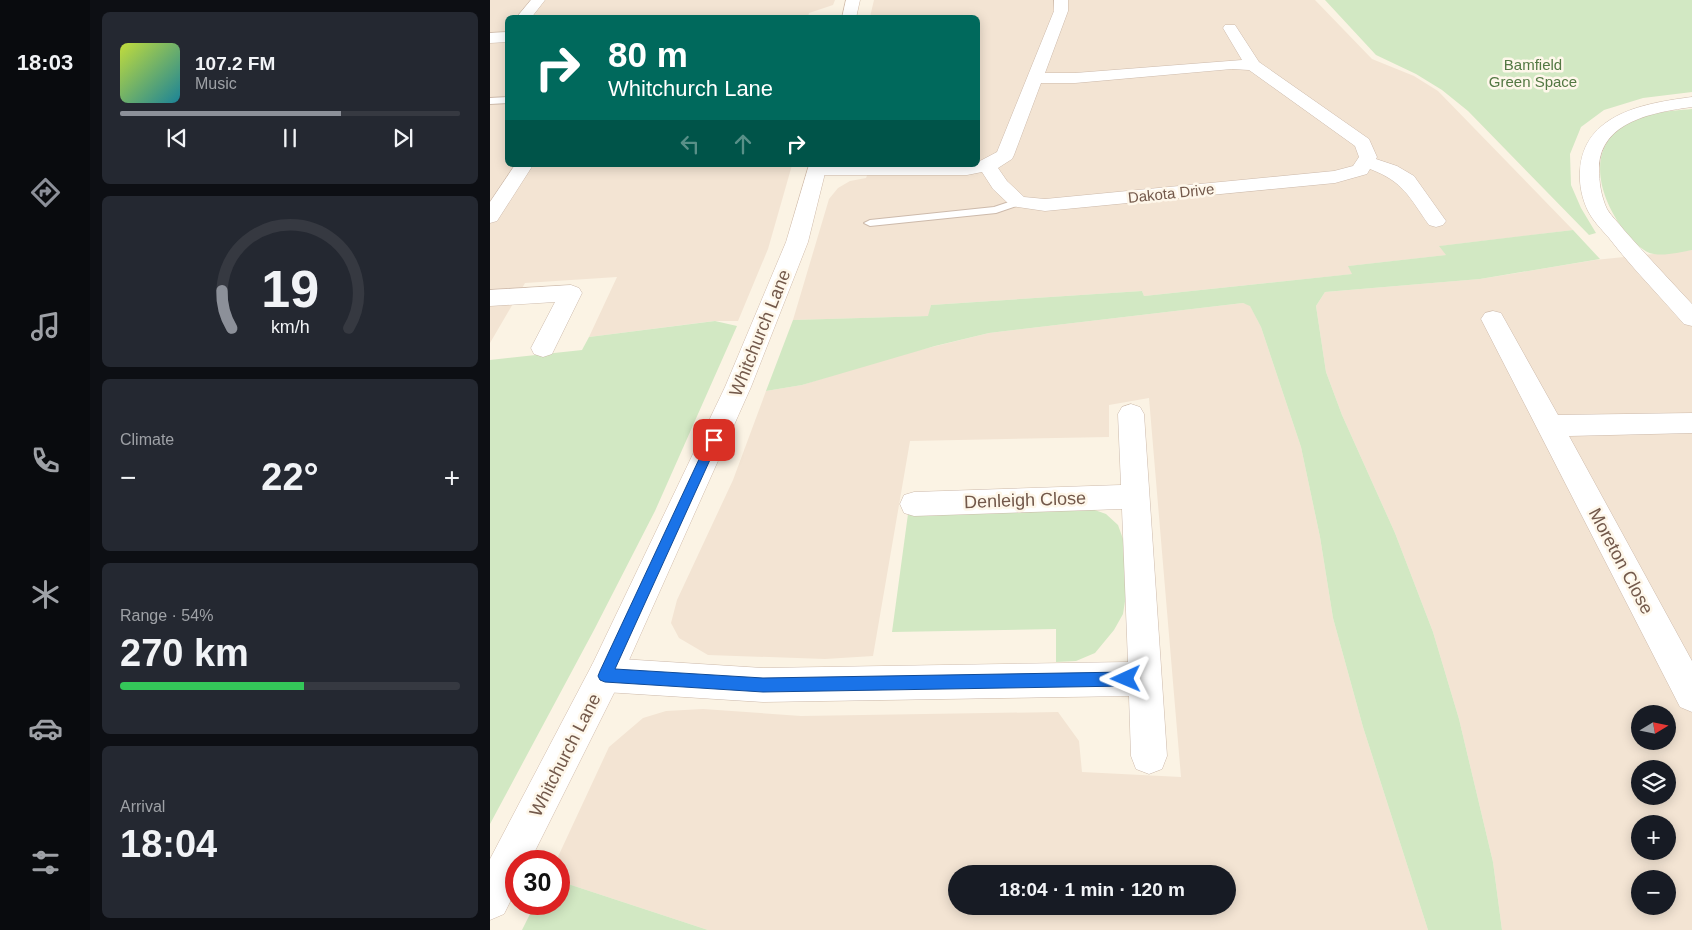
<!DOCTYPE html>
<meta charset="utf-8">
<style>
:root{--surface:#171b24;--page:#242831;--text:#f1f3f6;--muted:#9ea1a6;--line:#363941;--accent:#8c9099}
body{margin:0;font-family:Arial,sans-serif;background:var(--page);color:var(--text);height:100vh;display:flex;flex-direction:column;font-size:19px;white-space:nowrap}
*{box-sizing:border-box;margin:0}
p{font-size:16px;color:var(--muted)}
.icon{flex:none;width:28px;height:28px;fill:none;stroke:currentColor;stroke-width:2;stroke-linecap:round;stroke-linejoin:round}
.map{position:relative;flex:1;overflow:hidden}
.panel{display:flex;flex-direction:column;gap:12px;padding:12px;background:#0d0f14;width:400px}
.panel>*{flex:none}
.guide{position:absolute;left:15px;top:15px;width:475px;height:152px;border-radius:8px;box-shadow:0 2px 12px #0003;background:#00695c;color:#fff;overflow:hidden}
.needle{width:32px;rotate:80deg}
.tools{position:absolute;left:1141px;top:705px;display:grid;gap:10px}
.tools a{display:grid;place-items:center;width:45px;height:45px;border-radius:50%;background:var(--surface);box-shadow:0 2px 12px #0003;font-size:25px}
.speed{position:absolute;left:15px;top:850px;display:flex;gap:10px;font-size:25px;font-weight:700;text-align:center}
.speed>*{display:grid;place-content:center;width:65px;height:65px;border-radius:50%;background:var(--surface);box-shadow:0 2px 12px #0003;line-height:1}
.speed .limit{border:8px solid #d22;background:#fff;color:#111}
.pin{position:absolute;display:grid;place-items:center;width:42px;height:42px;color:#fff;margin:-21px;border-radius:10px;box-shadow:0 2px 8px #0006}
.me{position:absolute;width:55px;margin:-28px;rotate:269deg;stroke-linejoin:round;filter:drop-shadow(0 0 4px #0008)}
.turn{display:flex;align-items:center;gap:18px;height:105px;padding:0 20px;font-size:22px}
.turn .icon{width:65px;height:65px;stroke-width:2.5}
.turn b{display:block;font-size:35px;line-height:42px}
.lanes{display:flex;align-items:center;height:48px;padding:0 20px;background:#0003;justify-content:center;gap:25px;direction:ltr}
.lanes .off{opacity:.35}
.big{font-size:38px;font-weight:600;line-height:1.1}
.panel .card{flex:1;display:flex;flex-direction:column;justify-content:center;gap:8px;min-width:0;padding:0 18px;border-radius:8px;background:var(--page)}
.panel .dial{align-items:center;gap:0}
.dial svg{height:130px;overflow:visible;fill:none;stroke:var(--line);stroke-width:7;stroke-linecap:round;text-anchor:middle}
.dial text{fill:var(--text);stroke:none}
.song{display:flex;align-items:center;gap:15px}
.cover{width:60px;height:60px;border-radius:8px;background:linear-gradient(135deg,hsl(70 70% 55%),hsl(190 70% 35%))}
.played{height:5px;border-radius:2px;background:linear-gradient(90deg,var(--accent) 65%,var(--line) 65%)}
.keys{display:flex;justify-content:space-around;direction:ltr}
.heat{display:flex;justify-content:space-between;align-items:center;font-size:28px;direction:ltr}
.charge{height:8px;border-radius:4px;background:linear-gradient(90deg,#34c759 54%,var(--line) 0)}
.trip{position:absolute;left:458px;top:865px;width:288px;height:50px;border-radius:25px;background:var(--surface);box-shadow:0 2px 12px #0003;font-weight:600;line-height:50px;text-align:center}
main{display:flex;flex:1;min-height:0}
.dock{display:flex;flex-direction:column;width:90px;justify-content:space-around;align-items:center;background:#090b0e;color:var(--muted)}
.dock .icon{width:35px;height:35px}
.dock .on{color:var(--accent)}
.dock b{font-size:22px;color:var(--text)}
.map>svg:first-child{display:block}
.residential{fill:#f3e4d3;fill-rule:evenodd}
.green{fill:#d2e8c3}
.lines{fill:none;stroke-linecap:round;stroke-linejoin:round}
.lane-casing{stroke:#cdbaab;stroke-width:2}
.street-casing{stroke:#cdbaab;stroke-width:1}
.secondary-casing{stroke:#d1bcab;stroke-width:1}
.lane{fill:#fff;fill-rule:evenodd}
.street{fill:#fff;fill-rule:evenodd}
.secondary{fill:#fff;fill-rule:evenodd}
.route{fill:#1a73e8;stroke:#114b97}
.labels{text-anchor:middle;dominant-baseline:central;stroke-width:5;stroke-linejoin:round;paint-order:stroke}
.far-park-label{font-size:15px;fill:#537843;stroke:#fef7ea}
.far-street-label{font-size:15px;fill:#73594b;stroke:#fef7ea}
.street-label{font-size:18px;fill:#73594b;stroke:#fef7ea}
</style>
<main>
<nav class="dock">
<b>18:03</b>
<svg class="icon on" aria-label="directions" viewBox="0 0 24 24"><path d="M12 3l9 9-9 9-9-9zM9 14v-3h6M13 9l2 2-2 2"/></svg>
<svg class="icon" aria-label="music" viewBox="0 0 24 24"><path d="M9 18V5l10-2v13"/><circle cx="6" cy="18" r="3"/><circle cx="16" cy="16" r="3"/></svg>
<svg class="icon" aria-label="phone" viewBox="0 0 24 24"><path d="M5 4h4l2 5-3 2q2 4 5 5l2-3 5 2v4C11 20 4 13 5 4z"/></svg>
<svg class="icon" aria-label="climate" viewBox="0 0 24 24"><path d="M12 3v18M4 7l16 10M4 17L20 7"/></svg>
<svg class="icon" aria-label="car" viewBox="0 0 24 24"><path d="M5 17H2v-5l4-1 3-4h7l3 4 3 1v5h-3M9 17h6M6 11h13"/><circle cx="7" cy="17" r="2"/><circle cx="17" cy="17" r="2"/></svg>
<svg class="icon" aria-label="filters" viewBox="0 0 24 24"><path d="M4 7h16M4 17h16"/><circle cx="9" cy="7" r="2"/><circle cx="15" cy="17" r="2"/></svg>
</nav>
<section class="panel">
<div class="card">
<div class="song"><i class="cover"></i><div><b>107.2 FM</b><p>Music</p></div></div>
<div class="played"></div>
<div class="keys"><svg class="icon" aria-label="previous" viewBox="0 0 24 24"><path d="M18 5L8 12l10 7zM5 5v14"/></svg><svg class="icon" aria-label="pause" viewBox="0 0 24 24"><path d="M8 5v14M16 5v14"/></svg><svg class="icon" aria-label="next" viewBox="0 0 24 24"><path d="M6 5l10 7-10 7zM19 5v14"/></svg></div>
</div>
<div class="card dial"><svg viewBox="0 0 100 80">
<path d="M14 69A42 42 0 1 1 86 69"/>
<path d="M14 69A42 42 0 0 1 8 46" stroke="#8c9099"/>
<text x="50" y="56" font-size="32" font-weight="700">19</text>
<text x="50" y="72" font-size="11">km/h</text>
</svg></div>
<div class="card"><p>Climate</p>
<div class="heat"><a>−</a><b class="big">22°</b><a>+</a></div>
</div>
<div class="card"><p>Range · 54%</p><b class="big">270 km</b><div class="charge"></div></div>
<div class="card"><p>Arrival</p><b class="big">18:04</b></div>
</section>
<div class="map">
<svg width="1202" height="930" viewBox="0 0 1202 930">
<rect width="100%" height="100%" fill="#fbf3e4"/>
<path class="residential" d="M 0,0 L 345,0 L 343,5 L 319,13 L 318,17 L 18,18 L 18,165 L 302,165 L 278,249 L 248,321 L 224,321 L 99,337 L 127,277 L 35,283 L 0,343 Z
M 384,0 L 825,0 L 882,59 L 924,76 L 948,91 L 1083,230 L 950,246 L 957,255 L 859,266 L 863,274 L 654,296 L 652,291 L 441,305 L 439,316 L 303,320 L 339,199 L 348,188 L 360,181 L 376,178 L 381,165 L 488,165 L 488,18 L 380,17 Z
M 1202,250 L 1202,930 L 1012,930 L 1003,862 L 969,719 L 943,632 L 905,533 L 852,415 L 836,372 L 826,306 L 835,292 L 990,279 L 1105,260 ZM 1150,714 L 1178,714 L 1178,741 L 1150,741 ZM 1150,769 L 1178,769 L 1178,796 L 1150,796 ZM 1150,824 L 1178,824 L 1178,851 L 1150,851 ZM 1150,879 L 1178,879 L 1178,906 L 1150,906 Z
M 753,303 L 760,305 L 771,327 L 811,447 L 830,537 L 843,618 L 873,727 L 938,930 L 218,930 L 69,881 L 69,861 L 66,861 L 119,747 L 153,718 L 176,711 L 213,709 L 311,716 L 568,712 L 589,741 L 592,772 L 691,777 L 659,398 L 619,405 L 619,437 L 420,441 L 383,656 L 335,659 L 218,655 L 189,638 L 181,623 L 187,600 L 243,480 L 276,391 L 312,385 L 397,358 L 499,333 ZM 466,874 L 736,874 L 736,906 L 466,906 Z"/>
<path class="green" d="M 835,0 L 1202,0 L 1202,92 L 1153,98 L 1114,110 L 1091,127 L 1080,154 L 1081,185 L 1091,208 L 1106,233 L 1099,235 L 978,111 L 952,90 L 926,74 L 886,55 Z
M 1202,109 L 1202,250 C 1190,252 1176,256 1164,254 C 1154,253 1143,241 1137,234 C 1114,206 1094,157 1129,128 C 1148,113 1178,111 1202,109 Z
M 1083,230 L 1110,259 L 990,279 L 835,292 L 826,306 L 836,372 L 852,415 L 905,533 L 943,632 L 969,719 L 1003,862 L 1012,930 L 938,930 L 873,727 L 843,618 L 830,537 L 811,447 L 771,327 L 760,306 L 753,303 L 499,333 L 445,346 L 312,385 L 276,391 L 303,320 L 438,316 L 441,305 L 652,291 L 654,296 L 862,274 L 858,266 L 956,255 L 949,246 Z
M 225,321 L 247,326 L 165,511 L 104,630 L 0,824 L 0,360 L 92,350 L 99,337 Z
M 599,508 L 616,514 L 628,525 L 633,539 L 636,595 L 633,614 L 624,630 L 605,653 L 586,661 L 566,662 L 566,629 L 402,632 L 418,514 Z
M 69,881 L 218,930 L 32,930 L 45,904 L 69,904 Z"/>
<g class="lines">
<g class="lane-casing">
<path id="lane" d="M 18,97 L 18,103 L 0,104 L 0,98 Z
M 528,199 L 533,202 L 532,204 L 506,213 L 380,226 L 374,223 L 380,220 L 504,207 Z"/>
</g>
<g class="street-casing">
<path id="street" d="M 41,0 L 55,0 L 41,18 L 26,18 Z
M 564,0 L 578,0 L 578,11 L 555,73 L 585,73 L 752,60 L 733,28 L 735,25 L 745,25 L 769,62 L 879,139 L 887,157 L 886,159 L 907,166 L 924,176 L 956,221 L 953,225 L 946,227 L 939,225 C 919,197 914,182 880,169 L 877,174 L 845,183 L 555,211 L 521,206 L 503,189 L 492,172 L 477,175 L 327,175 L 320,173 L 318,169 L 320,165 L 488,165 L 488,162 L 507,152 L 564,11 ZM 742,69 L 759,70 L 865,146 L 869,157 L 863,166 L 844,171 L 555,199 L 534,197 L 517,181 L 508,168 L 522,159 L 524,155 L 551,83 L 585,83 Z
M 18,32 L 18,42 L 0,43 L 0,33 Z
M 1202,97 L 1202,107 C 1165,112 1110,121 1109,168 C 1109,182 1111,196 1117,209 C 1121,216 1129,223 1134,230 C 1156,255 1179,279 1202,304 L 1202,326 L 1194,324 C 1169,295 1142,268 1119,238 C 1112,230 1103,221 1098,211 C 1092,199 1089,184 1090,171 C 1093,113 1156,103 1202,97 Z
M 25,165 L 43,165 L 7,221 L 0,223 L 0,202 Z
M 81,285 L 89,288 L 92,293 L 62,354 L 53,357 L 44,354 L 41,348 L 65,302 L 0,306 L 0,290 Z
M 1003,311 L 1011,313 L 1068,415 L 1202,413 L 1202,433 L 1079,436 L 1202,661 L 1202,712 L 1190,707 L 991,319 L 995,313 Z
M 641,404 L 650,407 L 654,414 L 677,756 L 672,769 L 659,774 L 646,769 L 641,756 L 639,696 L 273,702 L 115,692 L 103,687 L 98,675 L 103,663 L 115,658 L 273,668 L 638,662 L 632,509 L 424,516 L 414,513 L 410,504 L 414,495 L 424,492 L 631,485 L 628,414 L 632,407 Z"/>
</g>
<g class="secondary-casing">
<path id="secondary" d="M 356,0 L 370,0 L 366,18 L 352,18 Z
M 319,165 L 337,165 L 318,242 L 261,387 L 127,687 L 40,861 L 26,861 L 26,890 L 14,914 L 0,920 L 0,859 L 103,663 L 235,387 L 296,242 Z"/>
</g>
<use href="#lane" class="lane"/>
<use href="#street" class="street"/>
<use href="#secondary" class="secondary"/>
</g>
<path class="route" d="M 224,436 L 229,440 L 125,669 L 273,678 L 636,672 L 641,674 L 643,679 L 641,684 L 636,686 L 273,692 L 115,682 L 110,680 L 108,676 L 110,671 L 218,440 Z"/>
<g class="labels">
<g class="far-park-label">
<text x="1043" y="64">Bamfield<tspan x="1043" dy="17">Green Space</tspan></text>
</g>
<g class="far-street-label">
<text transform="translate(681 193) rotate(-6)">Dakota Drive</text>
</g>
<g class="street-label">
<text transform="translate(270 333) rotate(-68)">Whitchurch Lane</text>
<text transform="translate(535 500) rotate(-2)">Denleigh Close</text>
<text transform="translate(1131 561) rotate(62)">Moreton Close</text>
<text transform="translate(75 755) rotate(-63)">Whitchurch Lane</text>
</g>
</g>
</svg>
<div class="tools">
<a><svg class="needle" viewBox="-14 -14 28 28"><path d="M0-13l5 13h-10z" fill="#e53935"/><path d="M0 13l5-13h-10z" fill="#9ea1a6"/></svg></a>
<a><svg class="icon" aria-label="layers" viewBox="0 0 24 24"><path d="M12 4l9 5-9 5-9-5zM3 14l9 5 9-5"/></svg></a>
<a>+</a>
<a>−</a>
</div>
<div class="speed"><div class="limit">30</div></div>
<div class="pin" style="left:224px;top:440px;background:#d93025"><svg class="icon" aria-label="arrive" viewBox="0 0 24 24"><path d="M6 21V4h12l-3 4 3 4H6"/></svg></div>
<svg class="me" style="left:636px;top:679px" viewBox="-20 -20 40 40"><path d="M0-17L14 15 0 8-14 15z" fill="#1a73e8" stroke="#fff" stroke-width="4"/></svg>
<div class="trip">18:04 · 1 min · 120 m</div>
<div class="guide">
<div class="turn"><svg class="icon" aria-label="right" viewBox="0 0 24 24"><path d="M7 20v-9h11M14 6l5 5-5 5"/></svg><div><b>80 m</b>Whitchurch Lane</div></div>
<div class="lanes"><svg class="icon off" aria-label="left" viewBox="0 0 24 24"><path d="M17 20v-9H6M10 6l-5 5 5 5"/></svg><svg class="icon off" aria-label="ahead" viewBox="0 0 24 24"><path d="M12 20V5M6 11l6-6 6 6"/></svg><svg class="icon" aria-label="right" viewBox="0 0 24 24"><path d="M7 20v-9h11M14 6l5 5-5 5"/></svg></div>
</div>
</div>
</main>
